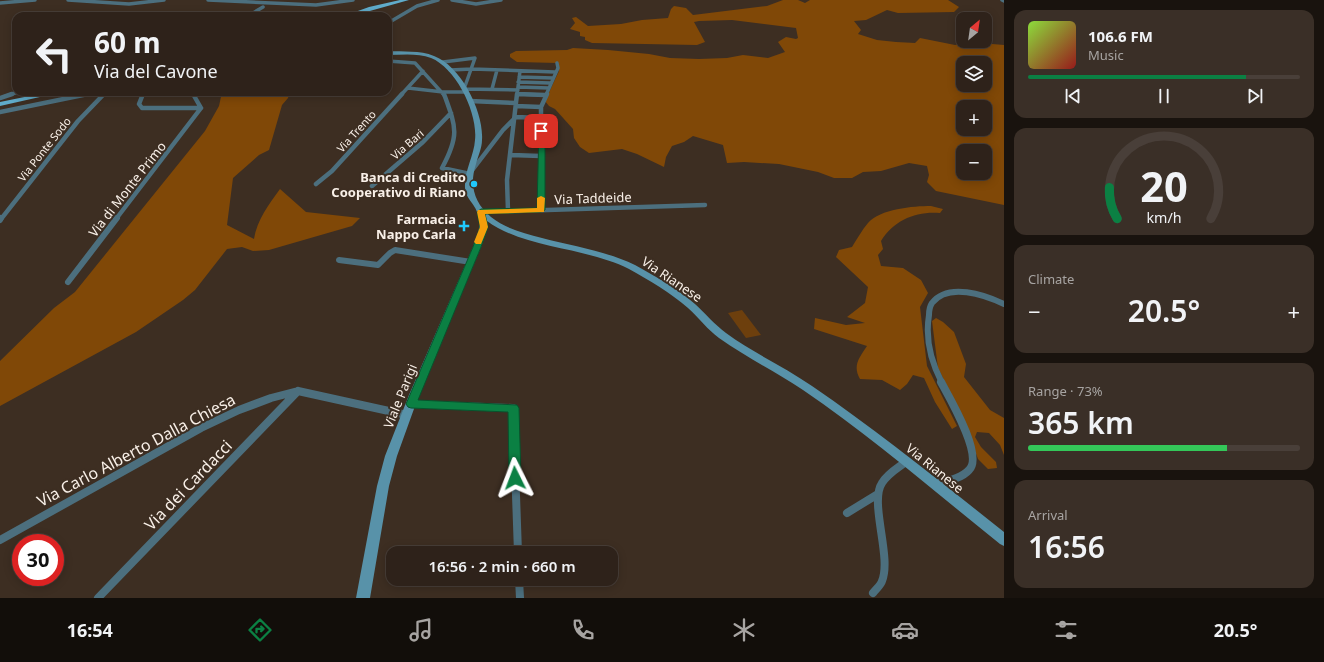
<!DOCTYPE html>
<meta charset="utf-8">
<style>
:root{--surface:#2e221a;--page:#3a2f27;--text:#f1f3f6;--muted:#a7a4a2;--line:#493f39;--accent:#0b8043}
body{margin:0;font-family:"Noto Sans",sans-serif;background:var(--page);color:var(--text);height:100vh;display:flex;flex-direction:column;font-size:15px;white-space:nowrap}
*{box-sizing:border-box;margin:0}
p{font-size:13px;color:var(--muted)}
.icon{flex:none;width:22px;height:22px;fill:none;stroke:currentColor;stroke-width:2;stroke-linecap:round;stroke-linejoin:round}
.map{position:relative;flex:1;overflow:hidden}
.panel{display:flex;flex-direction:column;gap:10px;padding:10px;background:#19130e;width:320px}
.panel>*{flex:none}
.top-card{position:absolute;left:12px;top:12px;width:380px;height:84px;border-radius:12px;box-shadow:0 2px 10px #0003,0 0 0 1px var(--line);background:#2e221a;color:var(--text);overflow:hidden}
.needle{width:26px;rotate:29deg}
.tools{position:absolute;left:956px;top:12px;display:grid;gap:8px}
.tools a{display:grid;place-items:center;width:36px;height:36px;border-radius:8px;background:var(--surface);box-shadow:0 2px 10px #0003,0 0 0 1px var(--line);font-size:20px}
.speed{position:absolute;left:12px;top:534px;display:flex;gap:8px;font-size:20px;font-weight:700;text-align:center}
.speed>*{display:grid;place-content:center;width:52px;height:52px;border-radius:50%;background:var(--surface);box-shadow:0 2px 10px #0003,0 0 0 1px var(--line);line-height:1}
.speed .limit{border:6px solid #d22;background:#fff;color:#111}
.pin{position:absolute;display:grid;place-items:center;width:34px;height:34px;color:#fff;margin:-17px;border-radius:8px;box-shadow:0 2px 6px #0006}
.me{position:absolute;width:44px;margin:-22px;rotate:357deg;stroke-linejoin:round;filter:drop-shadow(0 0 3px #0008)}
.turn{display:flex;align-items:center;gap:14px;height:84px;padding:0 16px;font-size:18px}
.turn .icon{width:52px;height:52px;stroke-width:2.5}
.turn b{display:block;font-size:28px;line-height:34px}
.big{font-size:30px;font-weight:600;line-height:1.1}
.panel .tile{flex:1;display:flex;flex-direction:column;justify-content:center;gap:6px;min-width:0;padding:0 14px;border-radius:12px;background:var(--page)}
.panel .dial{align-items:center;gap:0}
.dial svg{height:104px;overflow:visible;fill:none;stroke:var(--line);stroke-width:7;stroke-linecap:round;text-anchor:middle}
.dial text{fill:var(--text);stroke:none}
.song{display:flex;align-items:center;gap:12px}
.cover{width:48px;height:48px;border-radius:6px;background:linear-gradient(135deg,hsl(90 70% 55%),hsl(0 70% 35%))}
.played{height:4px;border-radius:2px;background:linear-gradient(90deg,var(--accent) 80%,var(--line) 80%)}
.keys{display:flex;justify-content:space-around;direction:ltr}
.heat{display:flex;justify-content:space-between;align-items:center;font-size:22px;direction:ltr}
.charge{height:6px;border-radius:3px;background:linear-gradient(90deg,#34c759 73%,var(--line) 0)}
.trip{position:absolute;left:386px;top:546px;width:232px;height:40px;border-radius:12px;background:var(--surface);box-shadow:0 2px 10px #0003,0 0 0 1px var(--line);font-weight:600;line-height:40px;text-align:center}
.tabs{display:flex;height:64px;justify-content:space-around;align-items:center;background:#120e0a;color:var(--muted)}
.tabs .icon{width:28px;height:28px}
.tabs .on{color:var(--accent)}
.tabs b{font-size:18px;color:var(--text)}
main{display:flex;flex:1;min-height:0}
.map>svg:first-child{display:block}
.green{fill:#6d3f0d}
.forest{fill:#804807;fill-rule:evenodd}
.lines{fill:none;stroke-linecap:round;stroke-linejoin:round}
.street-far3{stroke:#4c6f7e;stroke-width:3.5}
.street-far2{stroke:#4c6f7e;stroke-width:4.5}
.street-far1{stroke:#4c6f7e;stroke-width:6}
.street{stroke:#4c6f7e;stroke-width:8}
.secondary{fill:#5892a9;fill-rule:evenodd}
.primary{fill:#60acca;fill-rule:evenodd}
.route{fill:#0b8043;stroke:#07532c}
.slow{fill:#f59e0b}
.poi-dot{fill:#20c9fd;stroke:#3d2e22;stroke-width:1.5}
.labels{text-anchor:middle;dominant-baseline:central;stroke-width:4;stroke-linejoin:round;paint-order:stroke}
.far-street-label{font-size:11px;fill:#f9f0e8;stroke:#3d2e22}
.poi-label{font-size:13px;font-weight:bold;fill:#f9f0e8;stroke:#3d2e22;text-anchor:end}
.street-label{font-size:13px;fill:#f9f0e8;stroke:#3d2e22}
.near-street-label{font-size:16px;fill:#f9f0e8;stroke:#3d2e22}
</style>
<main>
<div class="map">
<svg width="1004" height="598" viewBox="0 0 1004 598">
<rect width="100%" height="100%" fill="#3d2e22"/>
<path class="green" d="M 742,310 L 761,335 L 746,338 L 728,313 Z"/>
<path class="forest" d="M 783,0 L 798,0 L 805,3 L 810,0 L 948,0 L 959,7 L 954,12 L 898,13 L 887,10 L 866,20 L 854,21 L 861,30 L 858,34 L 877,40 L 896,42 L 915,43 L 920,38 L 955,45 L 969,42 L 1004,45 L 1004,205 L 936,191 L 927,182 L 929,175 L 927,166 L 909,163 L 881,171 L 863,172 L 852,178 L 834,178 L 818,172 L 779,164 L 744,162 L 727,163 L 723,145 L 693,136 L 684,142 L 672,146 L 666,157 L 664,167 L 637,154 L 622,149 L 589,153 L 580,147 L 574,138 L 573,129 L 555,109 L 549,106 L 545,101 L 559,71 L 558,63 L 517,62 L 510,57 L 510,54 L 516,51 L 567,50 L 573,48 L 608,50 L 649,54 L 670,58 L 699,59 L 727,58 L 743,55 L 768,58 L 785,52 L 778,42 L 786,37 L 796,39 L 798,38 L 796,28 L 732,20 L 699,21 L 694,22 L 705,42 L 697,45 L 592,43 L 585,40 L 585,37 L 580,36 L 580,32 L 570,29 L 575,23 L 572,18 L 576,17 L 588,26 L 621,24 L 642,20 L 668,18 L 671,9 L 674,6 L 686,8 L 693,15 L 767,6 ZM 963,63 L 985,63 L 985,85 L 963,85 ZM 963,107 L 985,107 L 985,129 L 963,129 ZM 963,151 L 985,151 L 985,173 L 963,173 Z
M 222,92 L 290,92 L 288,98 L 282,105 L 269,150 L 259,155 L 233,178 L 227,225 L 254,239 C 257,220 269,204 280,189 L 306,212 L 360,218 L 352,226 L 269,250 L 253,251 L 242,247 L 227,249 L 195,290 L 183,300 L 136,332 L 0,406 L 0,361 L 54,308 L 75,292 L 205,131 L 219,106 Z
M 931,206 L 943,209 L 940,213 C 916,211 894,220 881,241 L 883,249 L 878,255 L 881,266 L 903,268 L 921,280 L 928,293 L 920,307 L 927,366 L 957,426 L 952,429 L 935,402 L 924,378 L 913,375 L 907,384 L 900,390 L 882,380 L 860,379 C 852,365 860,357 867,346 L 814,329 L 815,318 L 846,325 L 865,323 L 847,317 L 865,303 L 868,287 L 836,257 L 839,250 L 852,247 C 857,239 862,230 868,223 C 880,209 913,206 931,206 Z
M 936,318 L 943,322 L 954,332 L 966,364 L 964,377 L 990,410 L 1004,418 L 1004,455 L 1000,445 L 989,433 L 977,432 L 975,437 L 981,447 L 996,462 L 997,468 L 988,469 L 978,459 L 963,418 L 938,368 L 932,321 Z"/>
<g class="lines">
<path class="street-far3" d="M 68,0 L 129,4 L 164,0
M 208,0 L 316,5 L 353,0
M 452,0 L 476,4 L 501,0
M 1002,0 L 1004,1
M 0,3 L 35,0
M 248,16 L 263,7
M 388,23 L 417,6 L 438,0
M 388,61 L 415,63 L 444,95
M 443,62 L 475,58 L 464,89 L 518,90
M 450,70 L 472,69 L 555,72
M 519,77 L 553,78
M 518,82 L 550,83
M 518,87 L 549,88
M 408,88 L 443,92 L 465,92
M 492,89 L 497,70
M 192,92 L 194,95
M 517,94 L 544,95
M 9,95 L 18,92
M 84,95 L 98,92
M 103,95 L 106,92
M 143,95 L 144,92
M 401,95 L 423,71
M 517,95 L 520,71
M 546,95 L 558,68 L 557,63"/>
<path class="street-far2" d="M 193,94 L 201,108
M 444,94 C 456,127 460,135 442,168 L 470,174
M 517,94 L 545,95
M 0,98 L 12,94
M 470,101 L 516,103
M 516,106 L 541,107 L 541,118 L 516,117
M 541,107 L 547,94
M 0,112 L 88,94
M 541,118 L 541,210
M 511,155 L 541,156
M 470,173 L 503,130 L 516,117
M 316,184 L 332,171 L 402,94
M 372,186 L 423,142 L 451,113
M 508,211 L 507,180 L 517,94
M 481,212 L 705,205
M 1,219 L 78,121 L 104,94
M 116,219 L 201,108 L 142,108 L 139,104 L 143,94"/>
<path class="street-far1" d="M 0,220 L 1,218
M 339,260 L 378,265 L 390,253 L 395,250 L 471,262
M 68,282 L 117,218
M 942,383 C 931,362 925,339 929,315 C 929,311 930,306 932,303 C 948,282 985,295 1004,304"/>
<path class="street" d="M 411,404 L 513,408 L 518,553
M 935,484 C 946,481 961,479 969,470 C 984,456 949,397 941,382
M 847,513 L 878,494
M 0,540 L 201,428 L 239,410 L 271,398 L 298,391 L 407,415
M 519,579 L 520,598
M 873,593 C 876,589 881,585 882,581 C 892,557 869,502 882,483 C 888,473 898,468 907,461
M 98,598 L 298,391"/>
<path class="secondary" d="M 388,51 C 403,52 420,50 434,56 C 461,66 484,112 482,140 C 482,148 478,156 476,164 C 469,185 474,203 491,217 C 506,229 524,233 542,238 C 572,246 606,251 635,265 C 655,276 678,289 695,304 C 705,313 715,325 726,333 C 753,353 785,367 812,386 C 879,432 941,482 1004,532 L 1004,546 L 1000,544 C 935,492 872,437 803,390 C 776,372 746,357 719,338 C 708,330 699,318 688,308 C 671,293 649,280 629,269 C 586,247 525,249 487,221 L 488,227 L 481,247 L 419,395 L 397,456 L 389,486 L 370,598 L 356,598 L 377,486 L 385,456 L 409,395 L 473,247 C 477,235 483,224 477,212 C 474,203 466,199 465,188 C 464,171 474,156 475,140 C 478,113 456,68 431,58 C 418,53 402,55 388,55 Z"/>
<path class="primary" d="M 400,0 L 409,0 L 352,16 L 344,16 L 369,7 Z
M 49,92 L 62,92 L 0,106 L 0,102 Z"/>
</g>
<path class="route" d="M 539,129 L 545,131 L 545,210 L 541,212 L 485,214 L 488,227 L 481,247 L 418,400 L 517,405 L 519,408 L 521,478 L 519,481 L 515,483 L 511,481 L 509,478 L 508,412 L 411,408 L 408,407 L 406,404 L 473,247 L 480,227 L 477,212 L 481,209 L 537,208 Z"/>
<path class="slow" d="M 541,196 L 545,198 L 544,212 L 485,214 L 488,227 L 481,244 L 476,244 L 474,242 L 480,227 L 477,212 L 478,210 L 537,208 L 537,198 Z"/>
<g class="poi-dot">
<circle cx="474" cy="184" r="4"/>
<path d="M462 220h4v4h4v4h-4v4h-4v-4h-4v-4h4z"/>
</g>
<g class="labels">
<g class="far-street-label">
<text transform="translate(356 131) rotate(-48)">Via Trento</text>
<text transform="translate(407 144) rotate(-41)">Via Bari</text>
<text transform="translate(44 149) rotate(-52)">Via Ponte Sodo</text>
</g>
<g class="poi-label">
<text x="466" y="177">Banca di Credito<tspan x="466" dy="15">Cooperativo di Riano</tspan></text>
<text x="456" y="219">Farmacia<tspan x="456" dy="15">Nappo Carla</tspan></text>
</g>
<g class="street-label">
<text transform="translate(127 189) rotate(-52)">Via di Monte Primo</text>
<text transform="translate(593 198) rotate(-2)">Via Taddeide</text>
<text transform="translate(672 279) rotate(34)">Via Rianese</text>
<text transform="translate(400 396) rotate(-68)">Viale Parigi</text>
<text transform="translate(935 468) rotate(39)">Via Rianese</text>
</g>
<g class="near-street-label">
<text transform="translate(136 450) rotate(-28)">Via Carlo Alberto Dalla Chiesa</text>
<text transform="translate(188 485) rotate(-46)">Via dei Cardacci</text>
</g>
</g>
</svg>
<div class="tools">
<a><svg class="needle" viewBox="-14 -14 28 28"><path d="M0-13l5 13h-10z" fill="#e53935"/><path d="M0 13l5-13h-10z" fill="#a7a4a2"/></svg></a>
<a><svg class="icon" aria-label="layers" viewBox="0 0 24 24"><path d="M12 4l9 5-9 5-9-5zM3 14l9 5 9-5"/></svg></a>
<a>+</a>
<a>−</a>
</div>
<div class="speed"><div class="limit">30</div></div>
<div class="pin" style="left:541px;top:131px;background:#d93025"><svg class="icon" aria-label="arrive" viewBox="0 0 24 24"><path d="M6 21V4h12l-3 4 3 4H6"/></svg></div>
<svg class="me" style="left:515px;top:478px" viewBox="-20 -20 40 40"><path d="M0-17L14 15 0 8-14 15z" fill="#0b8043" stroke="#fff" stroke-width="4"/></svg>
<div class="trip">16:56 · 2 min · 660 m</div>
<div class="top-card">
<div class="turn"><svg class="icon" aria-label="left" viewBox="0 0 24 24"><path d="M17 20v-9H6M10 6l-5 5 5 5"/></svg><div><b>60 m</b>Via del Cavone</div></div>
</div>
</div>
<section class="panel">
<div class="tile">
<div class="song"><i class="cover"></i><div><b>106.6 FM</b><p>Music</p></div></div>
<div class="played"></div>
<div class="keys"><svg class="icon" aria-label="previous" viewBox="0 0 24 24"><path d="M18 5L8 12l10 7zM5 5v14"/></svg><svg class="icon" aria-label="pause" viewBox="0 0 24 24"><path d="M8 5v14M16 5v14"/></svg><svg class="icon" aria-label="next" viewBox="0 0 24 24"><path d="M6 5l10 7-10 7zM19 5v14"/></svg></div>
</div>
<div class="tile dial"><svg viewBox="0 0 100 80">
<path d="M14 69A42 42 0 1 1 86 69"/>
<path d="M14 69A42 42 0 0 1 8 45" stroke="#0b8043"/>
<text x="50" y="56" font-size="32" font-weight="700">20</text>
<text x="50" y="72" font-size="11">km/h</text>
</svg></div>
<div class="tile"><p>Climate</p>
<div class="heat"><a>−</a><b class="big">20.5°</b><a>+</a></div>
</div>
<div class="tile"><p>Range · 73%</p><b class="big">365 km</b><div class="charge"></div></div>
<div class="tile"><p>Arrival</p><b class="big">16:56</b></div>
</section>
</main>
<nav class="tabs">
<b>16:54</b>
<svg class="icon on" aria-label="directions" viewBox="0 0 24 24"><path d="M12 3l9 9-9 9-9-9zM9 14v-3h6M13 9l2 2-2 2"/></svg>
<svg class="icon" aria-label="music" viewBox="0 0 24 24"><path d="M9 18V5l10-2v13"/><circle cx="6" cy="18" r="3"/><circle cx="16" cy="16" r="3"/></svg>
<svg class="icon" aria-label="phone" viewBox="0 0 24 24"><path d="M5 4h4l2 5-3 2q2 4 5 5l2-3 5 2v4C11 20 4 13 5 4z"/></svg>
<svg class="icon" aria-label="climate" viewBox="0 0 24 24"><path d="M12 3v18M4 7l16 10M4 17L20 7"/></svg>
<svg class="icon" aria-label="car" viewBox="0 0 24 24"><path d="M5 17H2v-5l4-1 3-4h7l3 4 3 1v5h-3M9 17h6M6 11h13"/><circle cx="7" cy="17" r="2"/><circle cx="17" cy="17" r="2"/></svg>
<svg class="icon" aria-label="filters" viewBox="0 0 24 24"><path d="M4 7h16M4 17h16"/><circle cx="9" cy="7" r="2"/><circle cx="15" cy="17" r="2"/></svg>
<b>20.5°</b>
</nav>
